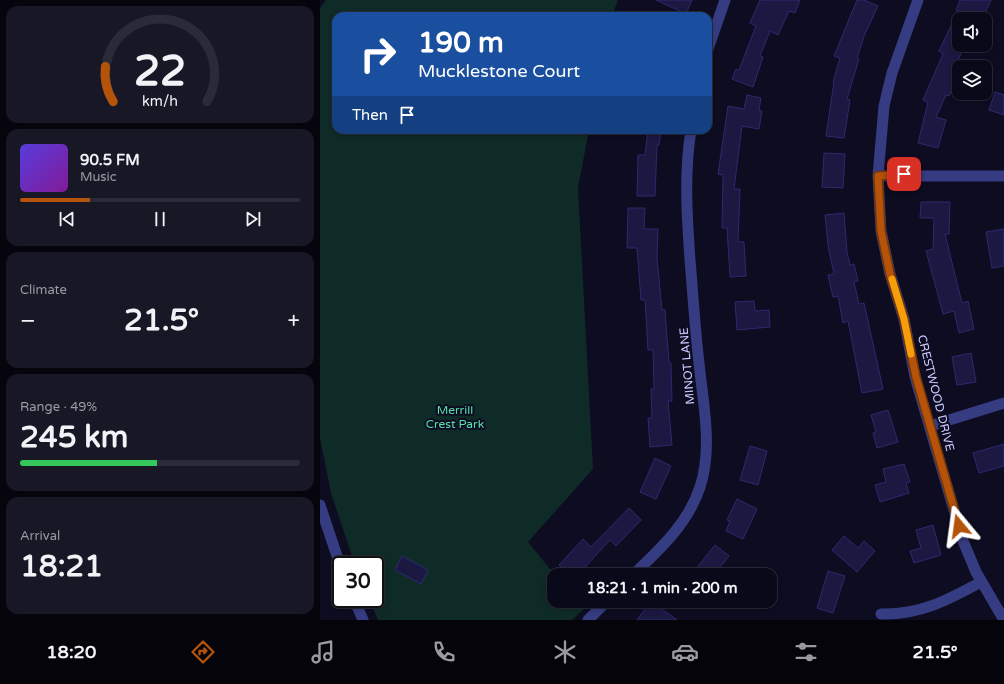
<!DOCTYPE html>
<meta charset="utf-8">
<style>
:root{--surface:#0a0919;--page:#181726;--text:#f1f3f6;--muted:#999aa2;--line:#2a2a38;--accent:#b45309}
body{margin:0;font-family:"Varela Round",sans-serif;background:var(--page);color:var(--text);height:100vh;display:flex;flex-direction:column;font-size:15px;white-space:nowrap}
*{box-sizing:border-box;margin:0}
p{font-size:13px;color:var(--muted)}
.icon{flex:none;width:22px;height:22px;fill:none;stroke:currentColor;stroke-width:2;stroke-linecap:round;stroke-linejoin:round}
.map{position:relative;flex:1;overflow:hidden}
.panel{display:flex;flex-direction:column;gap:6px;padding:6px;background:#06050e;width:320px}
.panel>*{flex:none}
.hud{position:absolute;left:12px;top:12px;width:380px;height:122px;border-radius:12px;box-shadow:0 2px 6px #0003,0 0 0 1px var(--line);background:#1a4fa0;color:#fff;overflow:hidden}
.tools{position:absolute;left:632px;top:12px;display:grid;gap:8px}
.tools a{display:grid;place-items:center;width:40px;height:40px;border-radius:8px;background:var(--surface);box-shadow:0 2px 6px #0003,0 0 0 1px var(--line);font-size:20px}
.speed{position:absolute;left:12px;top:556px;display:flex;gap:8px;font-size:20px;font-weight:700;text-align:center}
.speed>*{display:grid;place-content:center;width:52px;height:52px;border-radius:50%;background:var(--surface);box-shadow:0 2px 6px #0003,0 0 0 1px var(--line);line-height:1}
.speed .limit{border:2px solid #111;border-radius:6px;background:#fff;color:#111}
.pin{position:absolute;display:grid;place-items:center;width:34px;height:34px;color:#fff;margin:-17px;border-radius:8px;box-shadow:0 2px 6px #0006}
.me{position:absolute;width:44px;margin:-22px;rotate:344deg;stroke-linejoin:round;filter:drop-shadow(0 0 3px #0008)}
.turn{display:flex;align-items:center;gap:14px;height:84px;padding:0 20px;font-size:18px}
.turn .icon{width:52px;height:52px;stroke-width:2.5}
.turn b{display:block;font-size:28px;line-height:34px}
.then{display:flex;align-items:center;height:38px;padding:0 20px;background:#0003;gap:8px;font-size:15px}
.big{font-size:30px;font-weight:700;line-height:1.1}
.panel .tile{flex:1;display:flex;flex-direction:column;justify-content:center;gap:6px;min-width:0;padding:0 14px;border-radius:12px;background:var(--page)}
.panel .dial{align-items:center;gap:0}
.dial svg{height:104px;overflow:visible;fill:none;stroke:var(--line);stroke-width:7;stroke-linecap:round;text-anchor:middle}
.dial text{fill:var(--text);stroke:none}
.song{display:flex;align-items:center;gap:12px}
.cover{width:48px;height:48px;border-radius:6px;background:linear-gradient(135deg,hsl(250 70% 55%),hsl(290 70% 35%))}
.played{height:4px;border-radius:2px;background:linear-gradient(90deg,var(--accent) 25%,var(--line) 25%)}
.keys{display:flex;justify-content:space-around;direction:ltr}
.heat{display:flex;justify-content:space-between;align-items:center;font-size:22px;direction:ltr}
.charge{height:6px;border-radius:3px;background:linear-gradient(90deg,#34c759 49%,var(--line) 0)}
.trip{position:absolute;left:227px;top:568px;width:230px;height:40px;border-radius:12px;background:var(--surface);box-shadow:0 2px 6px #0003,0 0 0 1px var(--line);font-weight:700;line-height:40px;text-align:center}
.menu{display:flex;height:64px;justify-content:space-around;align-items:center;background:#04040a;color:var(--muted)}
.menu .icon{width:28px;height:28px}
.menu .on{color:var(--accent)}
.menu b{font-size:18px;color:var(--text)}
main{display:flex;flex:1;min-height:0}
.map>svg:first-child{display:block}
.green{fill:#0f2b27}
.building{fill:#1b1842;stroke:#2e296f}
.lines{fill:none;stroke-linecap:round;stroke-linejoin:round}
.street{stroke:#363c81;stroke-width:11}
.route-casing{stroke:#753606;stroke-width:10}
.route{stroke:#b45309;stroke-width:7}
.slow{stroke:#f59e0b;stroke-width:7}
.labels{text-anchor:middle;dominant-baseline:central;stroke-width:4;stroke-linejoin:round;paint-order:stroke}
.street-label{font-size:12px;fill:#cccdff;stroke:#0d0c21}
.park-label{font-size:12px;fill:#55e2ad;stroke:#0d0c21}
</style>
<main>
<section class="panel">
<div class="tile dial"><svg viewBox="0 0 100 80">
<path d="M14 69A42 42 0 1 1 86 69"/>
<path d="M14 69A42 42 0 0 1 8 42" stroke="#b45309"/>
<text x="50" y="56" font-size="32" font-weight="700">22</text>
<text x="50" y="72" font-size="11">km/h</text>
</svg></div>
<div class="tile">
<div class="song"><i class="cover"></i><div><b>90.5 FM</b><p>Music</p></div></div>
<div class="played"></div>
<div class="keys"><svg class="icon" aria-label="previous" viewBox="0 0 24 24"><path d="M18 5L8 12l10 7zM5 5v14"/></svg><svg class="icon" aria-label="pause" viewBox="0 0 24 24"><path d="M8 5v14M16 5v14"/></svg><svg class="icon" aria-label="next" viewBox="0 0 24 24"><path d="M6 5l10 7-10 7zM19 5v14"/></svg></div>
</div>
<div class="tile"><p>Climate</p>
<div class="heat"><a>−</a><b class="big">21.5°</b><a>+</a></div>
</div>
<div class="tile"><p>Range · 49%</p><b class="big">245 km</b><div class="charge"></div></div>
<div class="tile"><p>Arrival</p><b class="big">18:21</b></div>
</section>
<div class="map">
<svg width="684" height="620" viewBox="0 0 684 620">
<rect width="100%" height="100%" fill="#0d0c21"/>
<path class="green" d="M 6,0 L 298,0 L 292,16 L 16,16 L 16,130 L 269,130 L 258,188 L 273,469 L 208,542 L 235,575 L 234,601 L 257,601 L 264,609 L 252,620 L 58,620 L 49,599 L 55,599 L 55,565 L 35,565 L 11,493 L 0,438 L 0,8 Z"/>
<path class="building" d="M 336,0 L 372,0 L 366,14 Z
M 440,0 L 480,0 L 475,13 L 469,11 L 458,35 L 450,31 L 440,56 L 443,57 L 433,87 L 412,79 L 416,69 L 419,70 L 436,26 L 430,23 Z
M 537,0 L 544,0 L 558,6 L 544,36 L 537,58 L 539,59 L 527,99 L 530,100 L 524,138 L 506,136 L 514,82 L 513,82 L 520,58 L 514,56 Z
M 640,0 L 671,0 L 663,18 L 651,12 L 649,16 L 639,11 L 639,45 L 645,45 L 633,71 L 639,73 L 629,96 L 626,95 L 616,117 L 626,120 L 618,148 L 598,143 L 608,102 L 603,100 L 623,54 L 619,51 L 638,11 L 636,10 Z
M 675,92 L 684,95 L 684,115 L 669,110 Z
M 427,95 L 441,98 L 439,110 L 442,111 L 439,129 L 422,126 L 414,189 L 420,189 L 418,242 L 424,242 L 426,276 L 410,277 L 407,228 L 402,228 L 403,175 L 398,174 L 408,106 L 424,109 Z
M 328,130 L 341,130 L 339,145 L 337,145 L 335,196 L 317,196 L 318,155 L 325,155 Z
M 504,153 L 525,154 L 523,188 L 502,187 Z
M 601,202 L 630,202 L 629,234 L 625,234 L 642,303 L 648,301 L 654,329 L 639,333 L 634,311 L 623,314 L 606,251 L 613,249 L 614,218 L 600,218 Z
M 308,208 L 325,208 L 324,229 L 338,229 L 337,258 L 342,310 L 345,310 L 349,363 L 351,363 L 352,401 L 348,401 L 352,445 L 330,447 L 328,418 L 332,418 L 331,389 L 334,389 L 333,350 L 328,350 L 325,300 L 321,300 L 317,248 L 307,248 Z
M 524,213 L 527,252 L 530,265 L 534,264 L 538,281 L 534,282 L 539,304 L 544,303 L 563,389 L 542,393 L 528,321 L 523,323 L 518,296 L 513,297 L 508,275 L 514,274 L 508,246 L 505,215 Z
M 684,229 L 684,266 L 672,268 L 666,232 Z
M 434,301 L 435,311 L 449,310 L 450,327 L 417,330 L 415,302 Z
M 651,353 L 656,382 L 637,385 L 632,357 Z
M 568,410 L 578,442 L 557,448 L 553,433 L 556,432 L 551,415 Z
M 684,444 L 684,466 L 659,473 L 653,453 Z
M 430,446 L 447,451 L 438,485 L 420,480 Z
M 335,458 L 351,466 L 336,499 L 320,492 Z
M 584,464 L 590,482 L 586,483 L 589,493 L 560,502 L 555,485 L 566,482 L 563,469 Z
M 417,499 L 437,509 L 423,539 L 406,531 L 410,521 L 407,520 Z
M 309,508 L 321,520 L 296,546 L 290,540 L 265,567 L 268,570 L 263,575 L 250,575 L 239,565 L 263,539 L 271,547 Z
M 613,525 L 621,555 L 594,563 L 590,551 L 601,548 L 596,530 Z
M 524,536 L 538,548 L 544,541 L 555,551 L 537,572 L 512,550 Z
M 395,545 L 409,556 L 394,575 L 371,575 Z
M 82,556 L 108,570 L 101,584 L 75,570 Z
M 508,571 L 525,576 L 513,613 L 497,608 Z
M 331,601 L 357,620 L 317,620 Z"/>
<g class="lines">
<path class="street" d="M 598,0 L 572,73 L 564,106 L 558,176 L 561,231 L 570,274 L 584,319 L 595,377 L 643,541 L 656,572 L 684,620
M 388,49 L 405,0
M 558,176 L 684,176
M 610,426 L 684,403
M 0,505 L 21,568
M 313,575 C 340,549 368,524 380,487 C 393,448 383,403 379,363 C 375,329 373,295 370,260 C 367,217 364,173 371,130
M 34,599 L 43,620
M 561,614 C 600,615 628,600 661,582
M 268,620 L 287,601"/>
</g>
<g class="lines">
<g class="route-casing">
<path id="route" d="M 584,174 L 558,176 L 561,231 L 570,274 L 584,319 L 596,377 L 639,526"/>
</g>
<use href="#route" class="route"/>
<path class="slow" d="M 572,279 L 584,319 L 591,354"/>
</g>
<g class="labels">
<g class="street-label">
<text transform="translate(367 366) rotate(-95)">MINOT LANE</text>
<text transform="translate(616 393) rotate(76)">CRESTWOOD DRIVE</text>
</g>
<g class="park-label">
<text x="135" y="410">Merrill<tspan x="135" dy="14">Crest Park</tspan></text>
</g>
</g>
</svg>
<div class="tools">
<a><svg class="icon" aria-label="sound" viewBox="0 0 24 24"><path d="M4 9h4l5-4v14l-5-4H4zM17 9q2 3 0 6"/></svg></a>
<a><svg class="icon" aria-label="layers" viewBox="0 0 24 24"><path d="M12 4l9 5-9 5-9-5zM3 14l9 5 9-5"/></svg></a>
</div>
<div class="speed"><div class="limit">30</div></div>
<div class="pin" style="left:584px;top:174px;background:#d93025"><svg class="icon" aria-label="arrive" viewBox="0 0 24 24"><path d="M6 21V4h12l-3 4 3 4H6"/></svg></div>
<svg class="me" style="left:639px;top:526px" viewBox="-20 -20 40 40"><path d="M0-17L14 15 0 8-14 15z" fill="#b45309" stroke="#fff" stroke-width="4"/></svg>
<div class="trip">18:21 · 1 min · 200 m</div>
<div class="hud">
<div class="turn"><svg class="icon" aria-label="right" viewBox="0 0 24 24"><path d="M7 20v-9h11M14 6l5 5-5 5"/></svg><div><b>190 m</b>Mucklestone Court</div></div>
<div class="then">Then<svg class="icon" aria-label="arrive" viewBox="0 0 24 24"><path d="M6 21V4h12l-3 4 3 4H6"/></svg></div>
</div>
</div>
</main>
<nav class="menu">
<b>18:20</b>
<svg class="icon on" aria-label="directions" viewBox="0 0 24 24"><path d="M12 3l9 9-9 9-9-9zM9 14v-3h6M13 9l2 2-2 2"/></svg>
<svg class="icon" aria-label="music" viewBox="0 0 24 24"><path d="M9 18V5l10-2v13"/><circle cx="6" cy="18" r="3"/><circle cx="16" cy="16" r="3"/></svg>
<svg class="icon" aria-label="phone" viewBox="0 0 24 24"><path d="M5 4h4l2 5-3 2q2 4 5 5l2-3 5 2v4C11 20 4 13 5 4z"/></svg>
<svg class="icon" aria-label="climate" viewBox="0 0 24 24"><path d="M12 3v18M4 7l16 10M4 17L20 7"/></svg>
<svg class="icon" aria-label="car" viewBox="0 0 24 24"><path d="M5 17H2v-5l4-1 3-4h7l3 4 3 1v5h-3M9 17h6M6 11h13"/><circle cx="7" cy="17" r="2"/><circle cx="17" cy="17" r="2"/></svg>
<svg class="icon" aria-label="filters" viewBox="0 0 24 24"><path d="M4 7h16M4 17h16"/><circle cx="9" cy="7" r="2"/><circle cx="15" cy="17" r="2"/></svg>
<b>21.5°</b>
</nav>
